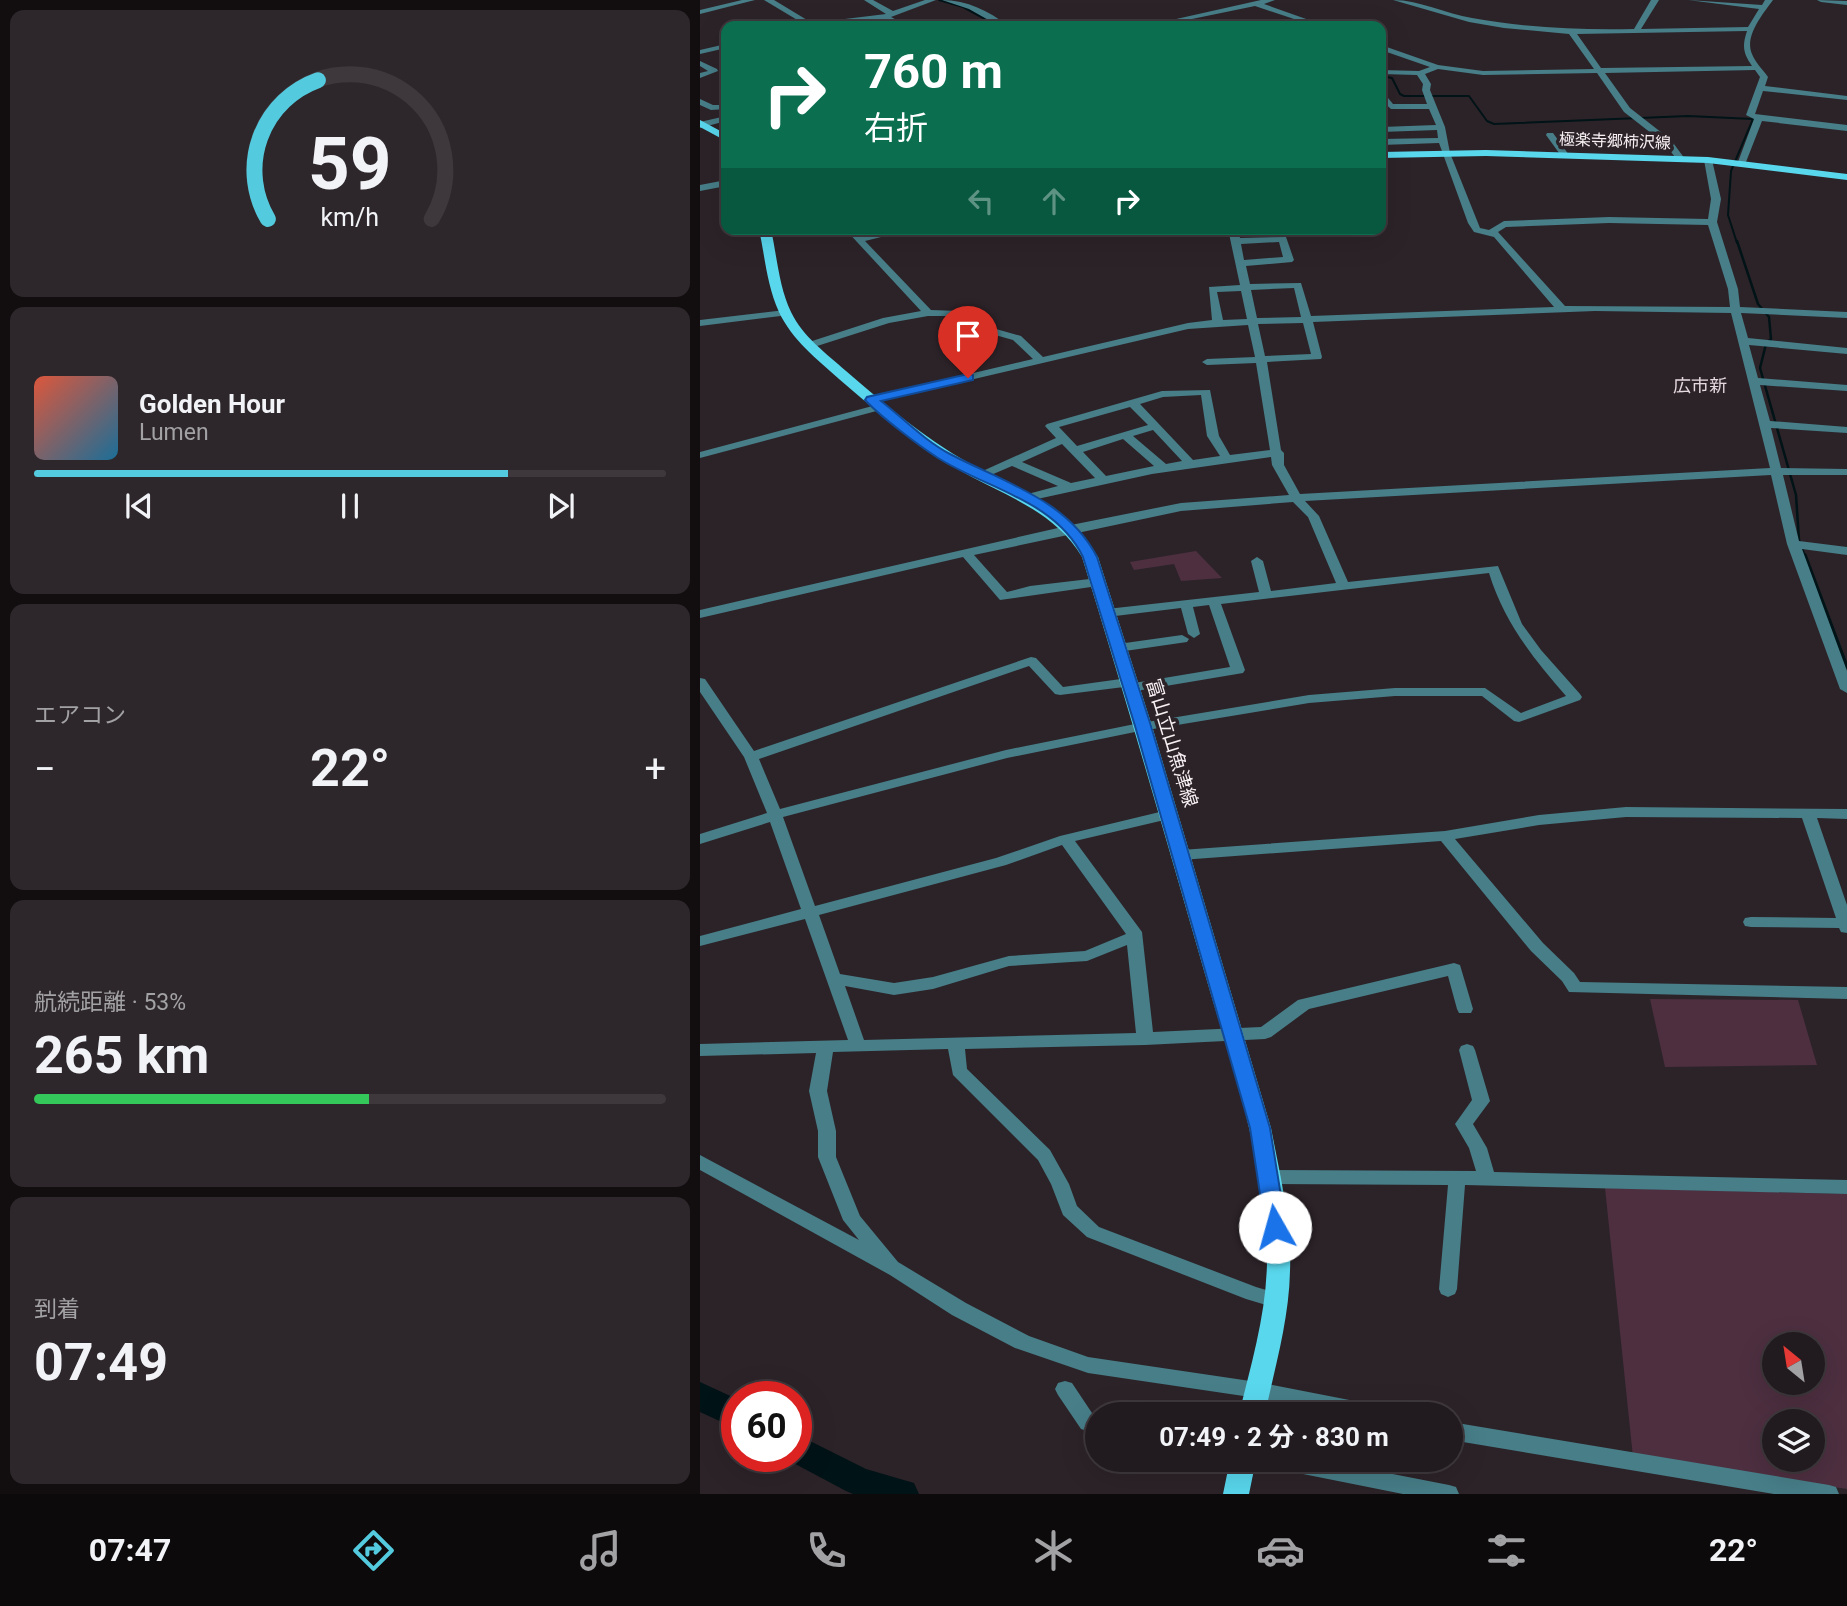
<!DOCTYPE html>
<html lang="ja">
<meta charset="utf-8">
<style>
:root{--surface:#211a1e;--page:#2d272b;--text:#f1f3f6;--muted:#a2a1a4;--line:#3e383c;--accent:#54cade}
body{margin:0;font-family:Roboto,"Noto Sans JP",sans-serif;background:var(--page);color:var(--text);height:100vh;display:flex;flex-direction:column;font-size:26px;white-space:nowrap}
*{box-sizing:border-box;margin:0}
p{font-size:23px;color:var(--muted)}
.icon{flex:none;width:38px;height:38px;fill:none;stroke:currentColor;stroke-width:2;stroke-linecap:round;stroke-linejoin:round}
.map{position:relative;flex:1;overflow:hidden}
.sheet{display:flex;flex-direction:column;gap:10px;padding:10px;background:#120e10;width:700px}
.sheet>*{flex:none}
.hud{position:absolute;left:21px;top:21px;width:665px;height:214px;border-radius:14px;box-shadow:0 7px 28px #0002,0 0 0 2px var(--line);background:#0b6e4f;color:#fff;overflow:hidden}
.needle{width:46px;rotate:330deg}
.controls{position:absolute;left:1062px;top:1332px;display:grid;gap:14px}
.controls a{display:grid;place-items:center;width:63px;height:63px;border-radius:50%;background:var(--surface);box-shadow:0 7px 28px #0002,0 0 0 2px var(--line);font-size:35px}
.speed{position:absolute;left:21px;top:1381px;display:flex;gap:14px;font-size:35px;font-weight:700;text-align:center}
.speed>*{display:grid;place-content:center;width:91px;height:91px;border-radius:50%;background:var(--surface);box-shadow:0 7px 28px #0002,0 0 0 2px var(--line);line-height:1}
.speed .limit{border:10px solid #d22;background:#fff;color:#111}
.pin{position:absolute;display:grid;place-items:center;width:60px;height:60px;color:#fff;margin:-72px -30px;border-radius:50% 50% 50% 0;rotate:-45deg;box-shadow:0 0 7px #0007}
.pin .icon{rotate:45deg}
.me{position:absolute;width:77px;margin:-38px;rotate:353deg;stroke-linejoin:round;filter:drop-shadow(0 0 5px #0008)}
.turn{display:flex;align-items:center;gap:24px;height:147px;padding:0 28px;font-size:32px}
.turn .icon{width:91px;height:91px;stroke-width:2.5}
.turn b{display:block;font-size:49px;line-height:60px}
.lanes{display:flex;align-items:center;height:66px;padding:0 28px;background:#0003;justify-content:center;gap:35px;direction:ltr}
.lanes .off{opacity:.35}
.big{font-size:52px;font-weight:700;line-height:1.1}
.sheet .widget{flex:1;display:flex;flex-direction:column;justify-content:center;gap:10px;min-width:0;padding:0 24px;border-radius:14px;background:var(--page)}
.sheet .dial{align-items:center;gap:0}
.dial svg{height:182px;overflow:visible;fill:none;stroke:var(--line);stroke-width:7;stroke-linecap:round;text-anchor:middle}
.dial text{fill:var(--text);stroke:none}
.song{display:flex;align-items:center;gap:21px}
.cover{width:84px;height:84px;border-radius:10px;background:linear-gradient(135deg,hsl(10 70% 55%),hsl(200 70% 35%))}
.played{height:7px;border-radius:4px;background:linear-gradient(90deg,var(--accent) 75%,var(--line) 75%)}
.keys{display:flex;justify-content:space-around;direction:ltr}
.heat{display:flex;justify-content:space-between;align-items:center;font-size:38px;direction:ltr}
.charge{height:10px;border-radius:5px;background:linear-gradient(90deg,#34c759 53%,var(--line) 0)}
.trip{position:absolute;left:385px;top:1402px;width:378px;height:70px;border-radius:35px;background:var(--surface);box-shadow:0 7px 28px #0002,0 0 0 2px var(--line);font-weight:700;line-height:70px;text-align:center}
.menu{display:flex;height:112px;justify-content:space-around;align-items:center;background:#0d0a0c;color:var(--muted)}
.menu .icon{width:49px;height:49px}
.menu .current{color:var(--accent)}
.menu b{font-size:32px;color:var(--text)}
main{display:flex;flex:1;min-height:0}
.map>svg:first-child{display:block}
.green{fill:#4d2f40;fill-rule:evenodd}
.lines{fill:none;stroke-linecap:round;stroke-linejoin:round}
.stream-far2{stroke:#001317;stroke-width:2}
.stream-far1{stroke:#001317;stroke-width:2.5}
.stream{stroke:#001317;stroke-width:3.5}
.river{fill:#001317;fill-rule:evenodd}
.minor{fill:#477e88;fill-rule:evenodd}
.major{fill:#59d7ed;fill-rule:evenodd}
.route{fill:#1a73e8;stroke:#114b97;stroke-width:2}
.labels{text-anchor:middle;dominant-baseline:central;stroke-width:7;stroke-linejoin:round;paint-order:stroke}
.far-street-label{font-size:16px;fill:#f7f0f3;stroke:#2c2328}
.far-neighbourhood-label{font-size:18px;fill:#e5d8df;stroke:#2c2328}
.street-label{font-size:19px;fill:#f7f0f3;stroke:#2c2328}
</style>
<main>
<section class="sheet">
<div class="widget dial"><svg viewBox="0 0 100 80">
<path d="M14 69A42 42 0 1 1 86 69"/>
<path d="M14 69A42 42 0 0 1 36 8" stroke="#54cade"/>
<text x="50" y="56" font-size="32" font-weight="700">59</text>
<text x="50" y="72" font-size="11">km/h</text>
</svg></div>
<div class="widget">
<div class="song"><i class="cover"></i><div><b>Golden Hour</b><p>Lumen</p></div></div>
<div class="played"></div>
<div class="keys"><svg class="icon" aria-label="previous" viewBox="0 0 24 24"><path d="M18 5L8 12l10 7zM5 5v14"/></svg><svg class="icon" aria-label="pause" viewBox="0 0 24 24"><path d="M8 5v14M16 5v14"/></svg><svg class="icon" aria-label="next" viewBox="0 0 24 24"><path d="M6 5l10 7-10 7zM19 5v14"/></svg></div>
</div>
<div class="widget"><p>エアコン</p>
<div class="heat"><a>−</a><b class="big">22°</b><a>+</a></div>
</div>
<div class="widget"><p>航続距離 · 53%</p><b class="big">265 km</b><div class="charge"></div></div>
<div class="widget"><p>到着</p><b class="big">07:49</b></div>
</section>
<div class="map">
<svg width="1147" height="1494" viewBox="0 0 1147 1494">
<rect width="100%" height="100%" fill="#2c2328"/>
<path class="green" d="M 496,551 L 522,578 L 481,581 L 474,564 L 434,570 L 430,562 Z
M 950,999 L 1098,1000 L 1117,1065 L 965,1067 Z
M 905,1188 L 1147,1194 L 1147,1489 L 933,1457 ZM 1074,1344 L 1113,1344 L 1113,1382 L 1074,1382 ZM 1074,1421 L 1113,1421 L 1113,1460 L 1074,1460 Z"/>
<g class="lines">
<path class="stream-far2" d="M 239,0 L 263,7 L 298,26
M 681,76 L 692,78 L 700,94 L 704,96 L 769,96 L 787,121 L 794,124 L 988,116 L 1053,119 L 1031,171 L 1028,215 L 1037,243"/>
<path class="stream-far1" d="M 1037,241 L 1058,304 L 1069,317 L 1071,339 L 1066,344 L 1060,368 L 1096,495 L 1099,540 L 1105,557"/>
<path class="stream" d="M 1105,555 L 1147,667"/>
<path class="river" d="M 0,1382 L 37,1399 L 37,1429 L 0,1412 Z
M 96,1434 L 166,1469 L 214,1483 L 219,1494 L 153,1494 L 146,1491 L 84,1458 L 83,1456 L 96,1456 Z"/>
<path class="minor" d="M 42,0 L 55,0 L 0,14 L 0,10 Z
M 64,0 L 74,0 L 112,23 L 186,14 L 164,0 L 173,0 L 193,11 L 225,0 L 236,0 L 191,17 L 208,26 C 198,26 190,20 181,20 C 157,18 128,26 102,26 L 104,24 Z
M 242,0 C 267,0 289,11 308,26 L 299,26 L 269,9 Z
M 561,0 L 575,0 L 564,4 L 626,26 L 615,26 L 555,6 L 458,26 L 445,26 Z
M 693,0 C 720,0 746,14 772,18 C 827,28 879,30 934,29 L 951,0 L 959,0 L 941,29 L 1048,27 L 1059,9 L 988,0 L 1062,5 L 1065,0 L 1073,0 C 1063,14 1044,36 1052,54 C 1055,62 1063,70 1068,77 L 1065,86 L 1147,96 L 1147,100 L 1063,91 L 1055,114 L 1147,125 L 1147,131 L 1062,121 L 1046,162 L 1042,165 L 1038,162 L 1054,119 L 1046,115 L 1060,77 L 1055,70 L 905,73 L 930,108 L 971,140 L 985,159 L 981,162 L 978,161 L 965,144 L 924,112 L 897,73 L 783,75 L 738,69 L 725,74 L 731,84 L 730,90 L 745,127 L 750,153 L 780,228 L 789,230 L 804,221 L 909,217 L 1008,219 L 1011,199 L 1004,160 L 1008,157 L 1012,160 L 1021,199 L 1017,222 L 1038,289 L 1040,307 L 1147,312 L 1147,318 L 1041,313 L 1048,338 L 1147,348 L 1147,354 L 1049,345 L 1058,378 L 1147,385 L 1147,391 L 1060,385 L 1070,421 L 1147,427 L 1147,433 L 1071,428 L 1081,468 L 1147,469 L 1147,475 L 1083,475 L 1099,541 L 1147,547 L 1147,555 L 1102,549 L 1147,671 L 1147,693 L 1140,689 L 1087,544 L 1071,475 L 605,501 L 619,516 L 648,582 L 798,566 L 822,624 L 841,650 L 880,694 L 882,697 L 880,700 L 819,722 L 814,721 L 782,696 L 695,696 L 609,703 L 435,732 L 307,758 L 83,817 L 115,906 L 296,858 L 360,836 L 468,810 L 473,812 L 475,815 L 473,818 L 375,841 L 442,932 L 453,1032 L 561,1027 L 598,1000 L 754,963 L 760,965 L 773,1009 L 771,1013 L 759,1013 L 757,1009 L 748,976 L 609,1009 L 571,1037 L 565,1039 L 445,1045 L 265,1049 L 267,1069 L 350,1150 L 369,1184 L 377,1206 L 399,1227 L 556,1287 L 583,1295 L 585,1300 L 583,1305 L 576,1308 L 546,1299 L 387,1237 L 363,1215 L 351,1184 L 338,1160 L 253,1075 L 248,1049 L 133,1052 L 127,1091 L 136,1131 L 136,1157 L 160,1216 L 198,1262 L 266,1303 L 329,1336 L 388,1357 L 557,1382 L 675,1405 L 682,1408 L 685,1414 L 633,1414 L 557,1398 L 388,1373 L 315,1348 L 252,1315 L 190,1275 L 0,1170 L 0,1155 L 159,1240 L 143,1220 L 118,1157 L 118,1131 L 109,1091 L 116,1053 L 0,1056 L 0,1044 L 148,1040 L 105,919 L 0,946 L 0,936 L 101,909 L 70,822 L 0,844 L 0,834 L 67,813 L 44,757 L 0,692 L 0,678 L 5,679 L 54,751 L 331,657 L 336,658 L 363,687 L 428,678 L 433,679 L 434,683 L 530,667 L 509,605 L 493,607 L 500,634 L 494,638 L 488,634 L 481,608 L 407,617 L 401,613 L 407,609 L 559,592 L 551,561 L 557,557 L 563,561 L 571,591 L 636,583 L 608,517 L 593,502 L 481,511 L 274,555 L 307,592 L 330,586 L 398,578 L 404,582 L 398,586 L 300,600 L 263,557 L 0,618 L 0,610 L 371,525 L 481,503 L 589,495 L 572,465 L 571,457 L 452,474 L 328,501 L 324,499 L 324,495 L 358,486 L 312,466 L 284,478 L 276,478 L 276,474 L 356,438 L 345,426 L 347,424 L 462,391 L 510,390 L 519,436 L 530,455 L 570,450 L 556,363 L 507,365 L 502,362 L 507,359 L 555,357 L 548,325 L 488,329 L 171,403 L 166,400 L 167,398 L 333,359 L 313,340 L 274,329 L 252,316 L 228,316 L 189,323 L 114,347 L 106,347 L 106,343 L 183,318 L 221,311 L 145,229 L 154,229 L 161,236 L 194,229 L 213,229 L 165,241 L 231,310 L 258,311 L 282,325 L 321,336 L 343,357 L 488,323 L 512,320 L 509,287 L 540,285 L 528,229 L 538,229 L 540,238 L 586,237 L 594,260 L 592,262 L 546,266 L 550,284 L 601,283 L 611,316 L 854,307 L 794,237 L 774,232 L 768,223 L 739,143 L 681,145 L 681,139 L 738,138 L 737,130 L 681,132 L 681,127 L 736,125 L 729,109 L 691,109 L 681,100 L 681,82 L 685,84 L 688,98 L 693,104 L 727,104 L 722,90 L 723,84 L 717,75 L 681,74 L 681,70 L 719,71 L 730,67 L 681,50 L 681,45 L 738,65 L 783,71 L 894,69 L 869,34 L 804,28 L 769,22 ZM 1047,31 C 1042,46 1043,53 1052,66 L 901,68 L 877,34 ZM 909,223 L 1008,225 L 1028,289 L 1030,307 L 865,306 L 798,232 L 806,227 ZM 579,242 L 583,257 L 544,260 L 541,244 ZM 594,288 L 601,317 L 557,318 L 551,290 ZM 541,291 L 547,319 L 523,320 L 517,292 ZM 895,311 L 1031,313 L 1070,468 L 600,494 L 584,465 L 584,453 L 581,450 L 567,362 L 621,359 L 622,357 L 613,322 ZM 603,323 L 611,354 L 565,356 L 558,324 ZM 501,395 L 507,436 L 520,456 L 493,460 L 440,404 L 463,397 ZM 430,407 L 448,425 L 377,446 L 359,427 ZM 453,430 L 482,461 L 466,464 L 433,436 ZM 423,439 L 454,466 L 406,476 L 383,452 ZM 362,444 L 395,478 L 371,483 L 322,462 ZM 789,573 C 804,622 833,658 866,696 L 821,713 L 785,688 L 695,688 L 609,695 L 435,724 L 306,750 L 80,809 L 59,759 L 329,666 L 355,694 L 360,695 L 424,687 L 425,691 L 430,692 L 543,673 L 545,670 L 521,604 ZM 362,845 L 426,934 L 385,951 L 309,956 L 233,977 L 194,983 L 140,974 L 119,915 L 306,865 ZM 427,945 L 436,1033 L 164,1040 L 145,986 L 194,995 L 233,989 L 309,966 L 387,961 Z
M 1117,0 L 1147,1 L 1147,5 L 1121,2 Z
M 26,44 L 26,48 L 0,54 L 0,50 Z
M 0,61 L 17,69 L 18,71 L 0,78 L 0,73 L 8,71 L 0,66 Z
M 0,99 L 13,105 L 26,105 L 26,109 L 11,110 L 0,105 Z
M 26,116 L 26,121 L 0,128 L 0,122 Z
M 847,133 L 853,133 L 869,155 L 868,157 L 862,157 L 846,135 Z
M 26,180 L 26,186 L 0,191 L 0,185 Z
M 85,310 L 89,311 L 89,315 L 0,326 L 0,320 Z
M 180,404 L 185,407 L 184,409 L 0,458 L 0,452 Z
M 482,635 L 489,639 L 487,642 L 418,652 L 411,648 L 418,644 Z
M 926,807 L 1147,809 L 1147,819 L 1117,818 L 1147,905 L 1147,933 L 1141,932 L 1139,928 L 1051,927 L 1045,926 L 1043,922 L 1045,918 L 1051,917 L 1136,918 L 1102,818 L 926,817 L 839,825 L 755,839 L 843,943 L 874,973 L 880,982 L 1147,987 L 1147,999 L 869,992 L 862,981 L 831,951 L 741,841 L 481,860 L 474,855 L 481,850 L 745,831 L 839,815 Z
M 767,1044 L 773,1046 L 775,1050 L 790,1101 L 773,1124 L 787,1148 L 794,1172 L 1147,1180 L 1147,1194 L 765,1185 L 757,1289 L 755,1294 L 748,1297 L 741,1294 L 739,1289 L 748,1185 L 570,1184 L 564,1182 L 561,1177 L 564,1172 L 570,1170 L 776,1171 L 769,1148 L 755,1124 L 772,1100 L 759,1050 L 761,1046 Z
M 365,1381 L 372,1383 L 394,1416 L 397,1416 L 397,1434 L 381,1429 L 358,1395 L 355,1389 L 358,1383 Z
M 751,1422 L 1129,1485 L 1136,1487 L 1139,1494 L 1074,1494 L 751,1440 Z
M 568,1460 L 621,1460 L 749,1485 L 756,1487 L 759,1494 L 703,1494 L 578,1469 L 571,1466 Z"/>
<path class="major" d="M 0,120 L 26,134 L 26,141 L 0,127 Z
M 786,150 L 1008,157 L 1147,174 L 1147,180 L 1008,163 L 786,156 L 681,158 L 681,152 Z
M 59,229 L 71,229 C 77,257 79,287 91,312 C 103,337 126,353 146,371 C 188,407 230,443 280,469 C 328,495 367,508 398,557 L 452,726 L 571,1128 C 580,1175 592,1223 590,1271 C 589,1320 575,1367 565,1414 L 539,1414 C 552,1361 568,1308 567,1253 C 565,1157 531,1064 505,974 C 465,835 425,696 382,557 C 357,515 314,499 272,477 C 223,451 181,415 139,379 C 117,359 92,340 79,312 C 67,286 65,257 59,229 Z
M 530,1460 L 556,1460 L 549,1494 L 523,1494 Z"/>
</g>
<path class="route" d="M 268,374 L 273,375 L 273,380 L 181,401 C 203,418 225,441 250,454 C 303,482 368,500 397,557 L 451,726 L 570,1128 L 586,1227 L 583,1233 L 575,1235 L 568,1233 L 565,1227 L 550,1128 L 435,726 L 383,557 C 355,500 287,489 238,458 C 218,445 181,417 165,400 L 167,397 Z"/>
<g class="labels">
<g class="far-street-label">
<text transform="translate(915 141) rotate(2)">極楽寺郷柿沢線</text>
</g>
<g class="far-neighbourhood-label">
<text x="1000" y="385">広市新</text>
</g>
<g class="street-label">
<text transform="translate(472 743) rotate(73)">富山立山魚津線</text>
</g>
</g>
</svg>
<div class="controls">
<a><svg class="needle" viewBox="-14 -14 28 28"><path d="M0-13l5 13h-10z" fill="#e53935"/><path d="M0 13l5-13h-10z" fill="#a2a1a4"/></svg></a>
<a><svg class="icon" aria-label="layers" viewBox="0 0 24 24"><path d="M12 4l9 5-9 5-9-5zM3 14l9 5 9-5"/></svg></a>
</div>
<div class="speed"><div class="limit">60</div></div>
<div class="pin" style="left:268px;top:378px;background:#d93025"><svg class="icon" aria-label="arrive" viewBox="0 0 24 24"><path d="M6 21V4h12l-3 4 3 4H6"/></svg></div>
<svg class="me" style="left:575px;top:1227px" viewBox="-20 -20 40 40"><circle r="19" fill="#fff"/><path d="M0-13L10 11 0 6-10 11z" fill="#1a73e8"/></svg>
<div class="trip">07:49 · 2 分 · 830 m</div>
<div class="hud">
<div class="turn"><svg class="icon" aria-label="right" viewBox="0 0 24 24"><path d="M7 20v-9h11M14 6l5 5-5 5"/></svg><div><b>760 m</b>右折</div></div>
<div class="lanes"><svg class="icon off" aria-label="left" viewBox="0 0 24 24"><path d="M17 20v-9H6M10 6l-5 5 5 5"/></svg><svg class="icon off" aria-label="ahead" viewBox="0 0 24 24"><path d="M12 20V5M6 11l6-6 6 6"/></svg><svg class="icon" aria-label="right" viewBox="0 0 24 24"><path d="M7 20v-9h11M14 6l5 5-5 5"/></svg></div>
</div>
</div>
</main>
<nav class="menu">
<b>07:47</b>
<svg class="icon current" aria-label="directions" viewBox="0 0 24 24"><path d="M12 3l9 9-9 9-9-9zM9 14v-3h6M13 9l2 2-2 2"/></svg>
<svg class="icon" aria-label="music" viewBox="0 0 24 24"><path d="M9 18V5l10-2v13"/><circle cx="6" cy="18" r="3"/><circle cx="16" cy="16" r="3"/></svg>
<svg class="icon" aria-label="phone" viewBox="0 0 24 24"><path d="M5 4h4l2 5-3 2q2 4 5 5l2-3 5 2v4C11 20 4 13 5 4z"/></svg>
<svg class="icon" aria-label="climate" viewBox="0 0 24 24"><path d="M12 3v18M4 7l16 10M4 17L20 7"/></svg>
<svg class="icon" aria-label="car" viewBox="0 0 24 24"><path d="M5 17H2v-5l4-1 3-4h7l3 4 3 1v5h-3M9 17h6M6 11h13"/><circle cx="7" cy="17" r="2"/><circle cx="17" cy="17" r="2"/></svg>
<svg class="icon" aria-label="filters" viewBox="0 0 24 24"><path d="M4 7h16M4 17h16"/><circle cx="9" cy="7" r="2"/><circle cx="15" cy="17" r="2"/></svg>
<b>22°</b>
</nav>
